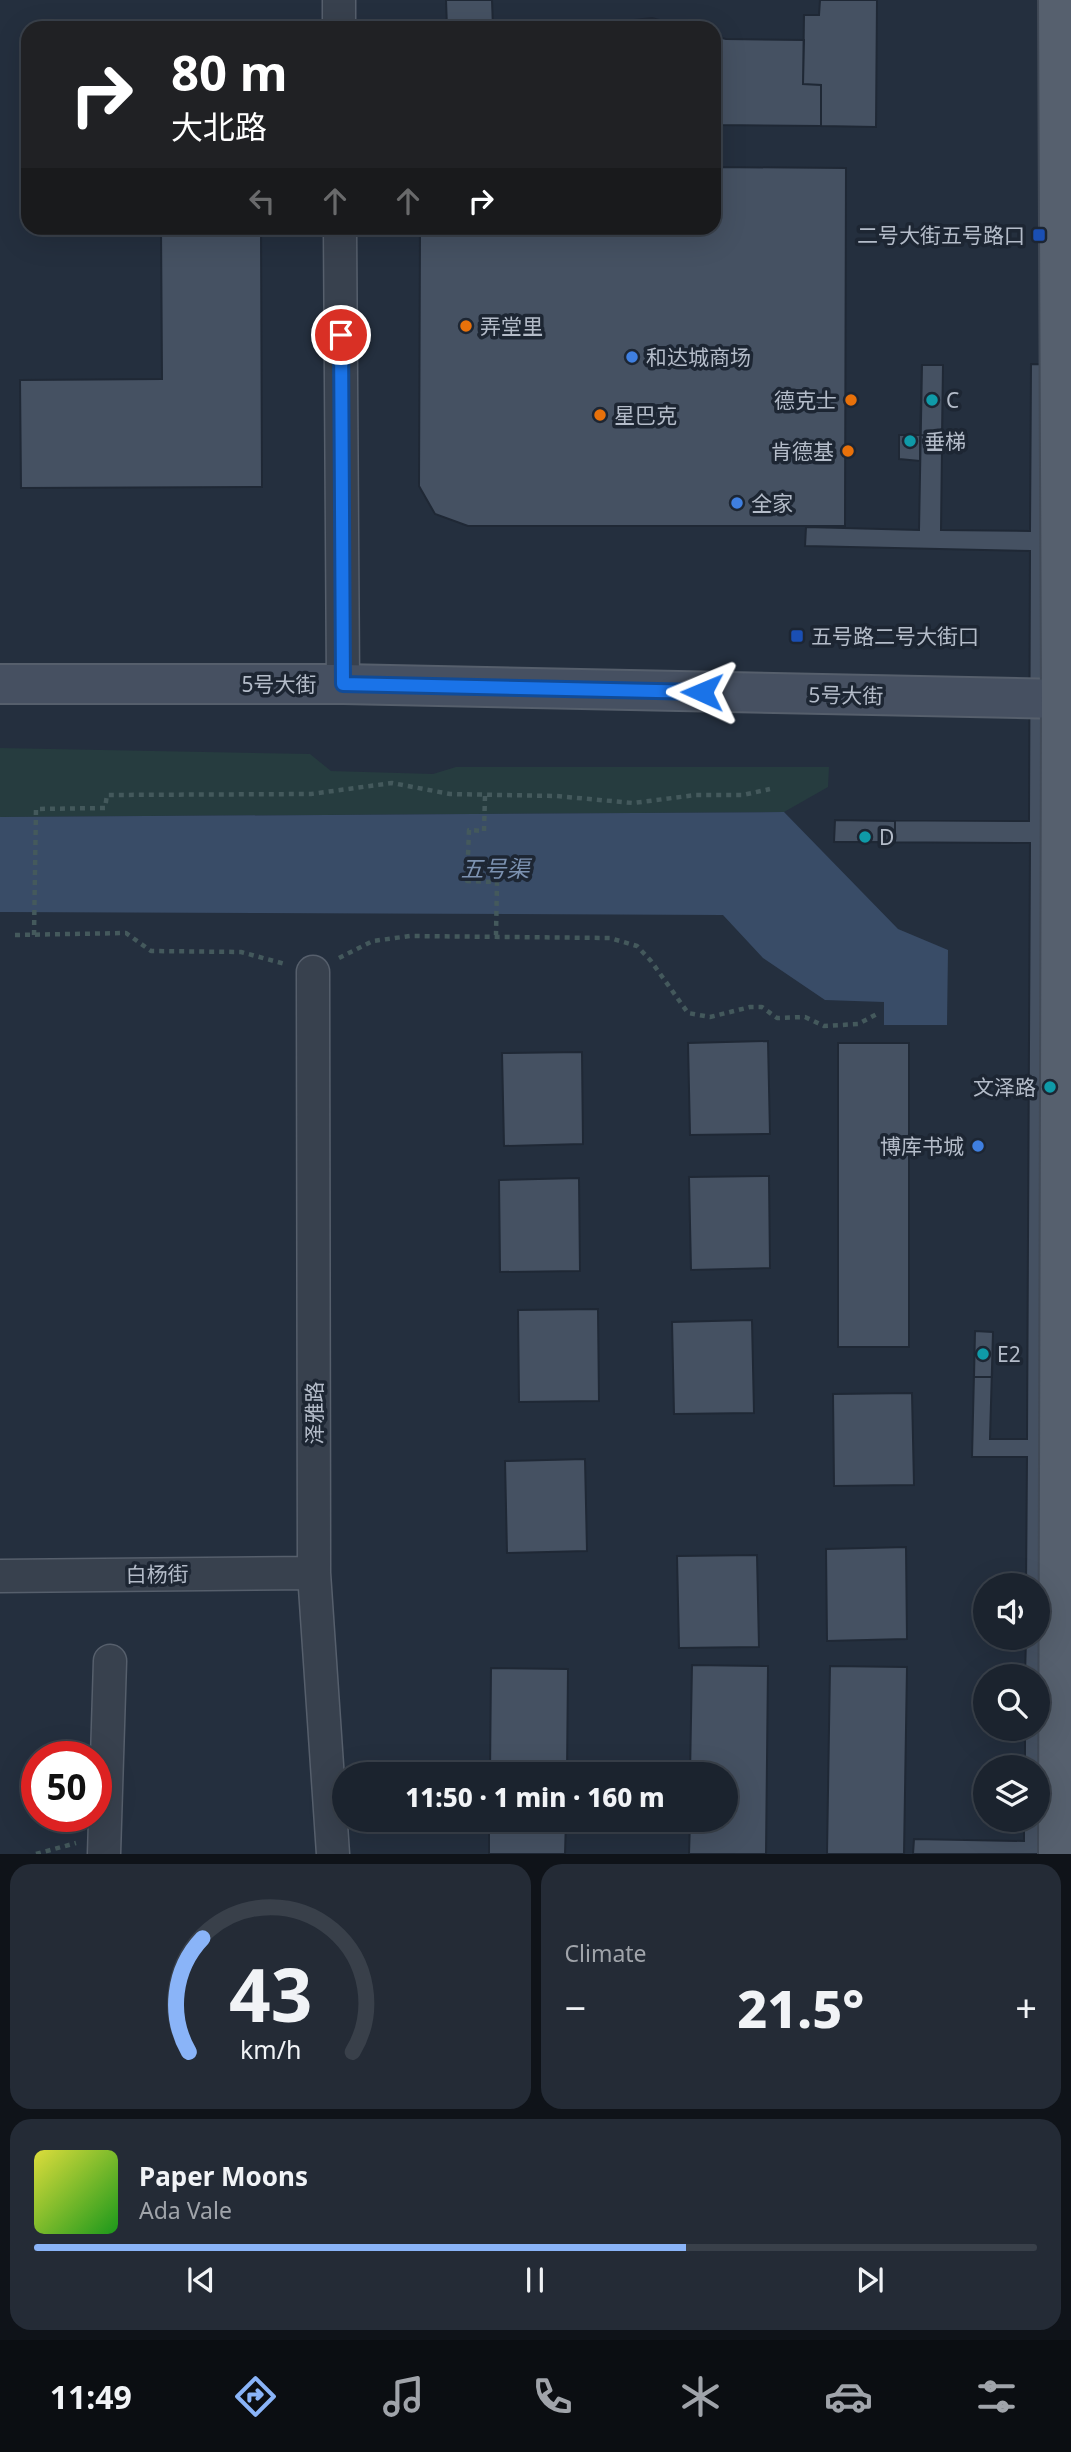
<!DOCTYPE html>
<meta charset="utf-8">
<style>
:root{--surface:#1b232e;--page:#242b36;--text:#f1f3f6;--muted:#a0a4aa;--line:#39404a;--accent:#8ab4f8}
body{margin:0;font-family:"Noto Sans","Noto Sans SC",sans-serif;background:var(--page);color:var(--text);height:100vh;display:flex;flex-direction:column;font-size:26px;white-space:nowrap}
*{box-sizing:border-box;margin:0}
p{font-size:23px;color:var(--muted)}
.icon{flex:none;width:38px;height:38px;fill:none;stroke:currentColor;stroke-width:2;stroke-linecap:round;stroke-linejoin:round}
.map{position:relative;height:1854px;overflow:hidden}
.details{display:flex;flex-direction:column;gap:10px;padding:10px;background:#0f1319;flex:1}
.details>*{flex:none}
.top-card{position:absolute;left:21px;top:21px;width:700px;height:214px;border-radius:21px;box-shadow:0 7px 28px #0002,0 0 0 2px var(--line);background:#202124;color:#fff;overflow:hidden}
.controls{position:absolute;left:973px;top:1573px;display:grid;gap:14px}
.controls a{display:grid;place-items:center;width:77px;height:77px;border-radius:50%;background:var(--surface);box-shadow:0 7px 28px #0002,0 0 0 2px var(--line);font-size:35px}
.speed{position:absolute;left:21px;top:1741px;display:flex;gap:14px;font-size:35px;font-weight:700;text-align:center}
.speed>*{display:grid;place-content:center;width:91px;height:91px;border-radius:50%;background:var(--surface);box-shadow:0 7px 28px #0002,0 0 0 2px var(--line);line-height:1}
.speed .limit{border:10px solid #d22;background:#fff;color:#111}
.pin{position:absolute;display:grid;place-items:center;width:60px;height:60px;color:#fff;margin:-30px;border:4px solid #fff;border-radius:50%;box-shadow:0 2px 7px #0007}
.me{position:absolute;width:77px;margin:-38px;rotate:271deg;stroke-linejoin:round;filter:drop-shadow(0 0 5px #0008)}
.turn{display:flex;align-items:center;gap:24px;height:147px;padding:0 35px;font-size:32px}
.turn .icon{width:91px;height:91px;stroke-width:2.5}
.turn b{display:block;font-size:49px;line-height:60px}
.lanes{display:flex;align-items:center;height:66px;padding:0 35px;background:#0003;justify-content:center;gap:35px;direction:ltr}
.lanes .off{opacity:.35}
.big{font-size:52px;font-weight:800;line-height:1.1}
.details .tile{flex:1;display:flex;flex-direction:column;justify-content:center;gap:10px;min-width:0;padding:0 24px;border-radius:21px;background:var(--page)}
.details .dial{align-items:center;gap:0}
.dial svg{height:182px;overflow:visible;fill:none;stroke:var(--line);stroke-width:7;stroke-linecap:round;text-anchor:middle}
.dial text{fill:var(--text);stroke:none}
.song{display:flex;align-items:center;gap:21px}
.cover{width:84px;height:84px;border-radius:10px;background:linear-gradient(135deg,hsl(60 70% 55%),hsl(120 70% 35%))}
.played{height:7px;border-radius:4px;background:linear-gradient(90deg,var(--accent) 65%,var(--line) 65%)}
.keys{display:flex;justify-content:space-around;direction:ltr}
.heat{display:flex;justify-content:space-between;align-items:center;font-size:38px;direction:ltr}
.details .tiles{flex:1;display:grid;gap:10px;grid-template-columns:1fr 1fr}
.tile:last-child{grid-column:span 2}
.trip{position:absolute;left:332px;top:1762px;width:406px;height:70px;border-radius:35px;background:var(--surface);box-shadow:0 7px 28px #0002,0 0 0 2px var(--line);font-weight:800;line-height:70px;text-align:center}
.menu{display:flex;height:112px;justify-content:space-around;align-items:center;background:#0b0e12;color:var(--muted)}
.menu .icon{width:49px;height:49px}
.menu .selected{color:var(--accent)}
.menu b{font-size:32px;color:var(--text)}
.map>svg:first-child{display:block}
.green{fill:#263c3f}
.water{fill:#394c67}
.building{fill:#455162;stroke:#1f2835;stroke-width:2}
.lines{fill:none;stroke-linecap:round;stroke-linejoin:round}
.street-casing{stroke:#565f6c;stroke-width:35}
.secondary-casing{stroke:#565f6c;stroke-width:42}
.primary-casing{stroke:#414a57;stroke-width:42}
.path{stroke:#44595c;stroke-width:4.5;stroke-dasharray:5 5;stroke-linecap:butt}
.street{stroke:#38414e;stroke-width:32}
.secondary{stroke:#465061;stroke-width:38}
.primary{stroke:#56606e;stroke-width:38}
.route-casing{stroke:#114b97;stroke-width:18}
.route{stroke:#1a73e8;stroke-width:12}
.transit-dot{fill:#1a4fb4;stroke:#1d2633;stroke-width:2.5}
.food-dot{fill:#e8710a;stroke:#1d2633;stroke-width:2.5}
.shop-dot{fill:#3f7fe0;stroke:#1d2633;stroke-width:2.5}
.culture-dot{fill:#0f9aa8;stroke:#1d2633;stroke-width:2.5}
.labels{text-anchor:middle;dominant-baseline:central;stroke-width:7;stroke-linejoin:round;paint-order:stroke}
.poi-label{font-size:21px;fill:#b4bcc9;stroke:#1d2633;text-anchor:start}
.street-label{font-size:21px;fill:#b4bcc9;stroke:#1d2633}
.water-label{font-size:23px;font-style:italic;fill:#7c92b1;stroke:#1d2633}
</style>
<div class="map">
<svg width="1071" height="1854" viewBox="0 0 1071 1854">
<rect width="100%" height="100%" fill="#242f3e"/>
<path class="green" d="M 0,748 L 310,754 L 331,771 L 433,774 L 456,767 L 829,767 L 828,787 L 784,812 L 0,817 Z"/>
<path class="water" d="M 784,812 L 898,929 L 948,950 L 947,1025 L 884,1025 L 884,1002 L 825,1000 L 763,958 L 723,915 L 0,912 L 0,817 Z"/>
<path class="building" d="M 446,0 L 492,0 L 493,28 L 447,28 Z
M 820,0 L 877,0 L 876,127 L 821,126 L 821,85 L 803,84 L 804,15 L 819,15 Z
M 652,18 L 687,28 L 591,28 L 599,24 Z
M 714,36 L 726,39 L 804,40 L 803,84 L 821,85 L 821,126 L 714,125 Z
M 714,167 L 846,168 L 845,526 L 468,526 L 435,514 L 419,486 L 420,228 L 714,228 Z
M 161,228 L 261,228 L 262,487 L 21,488 L 20,380 L 162,379 Z
M 1031,364 L 1071,365 L 1071,1854 L 913,1854 L 914,1839 L 1024,1841 L 1024,1820 L 1038,1820 L 1038,1768 L 1025,1768 L 1025,1729 L 1038,1729 L 1038,1676 L 1025,1676 L 1026,1638 L 1038,1638 L 1038,1586 L 1026,1586 L 1027,1457 L 972,1457 L 975,1331 L 993,1332 L 990,1439 L 1027,1439 L 1030,843 L 834,842 L 835,820 L 1029,821 L 1030,551 L 805,546 L 806,527 L 919,530 L 922,365 L 943,365 L 941,530 L 1030,531 Z
M 922,365 L 943,365 L 942,436 L 920,435 Z
M 899,435 L 920,435 L 920,461 L 899,459 Z
M 835,820 L 895,821 L 895,842 L 834,842 Z
M 768,1041 L 770,1134 L 690,1135 L 688,1043 Z
M 838,1043 L 909,1043 L 909,1347 L 838,1347 Z
M 582,1052 L 583,1144 L 504,1146 L 502,1053 Z
M 769,1176 L 770,1268 L 691,1270 L 689,1177 Z
M 579,1178 L 580,1271 L 500,1272 L 499,1180 Z
M 598,1309 L 599,1401 L 519,1402 L 518,1310 Z
M 752,1320 L 754,1413 L 674,1414 L 672,1322 Z
M 975,1331 L 993,1332 L 992,1377 L 974,1377 Z
M 912,1393 L 914,1485 L 834,1486 L 833,1394 Z
M 585,1459 L 587,1551 L 507,1553 L 505,1461 Z
M 906,1547 L 907,1639 L 827,1641 L 826,1549 Z
M 757,1555 L 759,1647 L 679,1648 L 677,1556 Z
M 692,1665 L 768,1666 L 766,1854 L 689,1854 L 690,1820 L 726,1820 L 726,1774 L 690,1774 Z
M 830,1666 L 907,1667 L 904,1854 L 827,1854 Z
M 491,1668 L 568,1669 L 567,1774 L 490,1774 Z
M 489,1820 L 566,1820 L 565,1854 L 489,1854 Z"/>
<g class="lines">
<g class="street-casing">
<path id="street" d="M 339,0 L 339,28
M 340,228 L 343,684
M 313,972 L 314,1573 L 333,1854
M 0,1576 L 314,1573
M 104,1854 L 110,1661"/>
</g>
<g class="secondary-casing">
<path id="secondary" d="M 0,684 L 343,684 L 1061,699"/>
</g>
<g class="primary-casing">
<path id="primary" d="M 1058,0 L 1061,699 L 1058,1854"/>
</g>
<path class="path" d="M 485,796 L 484,831 L 469,830 L 467,881 L 497,882 L 496,935
M 15,935 L 126,933 L 151,951 L 241,952 L 285,964
M 34,935 L 36,809 L 105,808 L 107,795 L 311,794 L 392,783 L 450,794 L 556,796 L 633,803 L 696,795 L 743,795 L 770,789
M 339,958 L 373,941 L 410,936 L 610,938 L 637,946 L 651,961 L 688,1013 L 710,1017 L 750,1007 L 762,1007 L 777,1018 L 805,1017 L 824,1026 L 858,1024 L 877,1014
M 36,1854 L 76,1843"/>
<use href="#street" class="street"/>
<use href="#secondary" class="secondary"/>
<use href="#primary" class="primary"/>
</g>
<g class="lines">
<g class="route-casing">
<path id="route" d="M 341,335 L 343,684 L 702,692"/>
</g>
<use href="#route" class="route"/>
</g>
<g class="transit-dot">
<rect x="1032" y="228" width="14" height="14" rx="3.5"/>
<rect x="790" y="629" width="14" height="14" rx="3.5"/>
</g>
<g class="food-dot">
<circle cx="466" cy="326" r="7"/>
<circle cx="851" cy="400" r="7"/>
<circle cx="600" cy="415" r="7"/>
<circle cx="848" cy="451" r="7"/>
</g>
<g class="shop-dot">
<circle cx="632" cy="357" r="7"/>
<circle cx="737" cy="503" r="7"/>
<circle cx="978" cy="1146" r="7"/>
</g>
<g class="culture-dot">
<circle cx="932" cy="400" r="7"/>
<circle cx="910" cy="441" r="7"/>
<circle cx="865" cy="837" r="7"/>
<circle cx="1050" cy="1087" r="7"/>
<circle cx="983" cy="1354" r="7"/>
</g>
<g class="labels">
<g class="poi-label">
<text x="1025" y="235" text-anchor="end">二号大街五号路口</text>
<text x="480" y="326">弄堂里</text>
<text x="646" y="357">和达城商场</text>
<text x="837" y="400" text-anchor="end">德克士</text>
<text x="946" y="400">C</text>
<text x="614" y="415">星巴克</text>
<text x="924" y="441">垂梯</text>
<text x="834" y="451" text-anchor="end">肯德基</text>
<text x="751" y="503">全家</text>
<text x="811" y="636">五号路二号大街口</text>
<text x="879" y="837">D</text>
<text x="1036" y="1087" text-anchor="end">文泽路</text>
<text x="964" y="1146" text-anchor="end">博库书城</text>
<text x="997" y="1354">E2</text>
</g>
<g class="street-label">
<text x="279" y="684">5号大街</text>
<text transform="translate(846 695) rotate(1)">5号大街</text>
<text transform="translate(314 1413) rotate(-90)">泽雅路</text>
<text transform="translate(157 1574) rotate(-1)">白杨街</text>
</g>
<g class="water-label">
<text x="495" y="868">五号渠</text>
</g>
</g>
</svg>
<div class="controls">
<a><svg class="icon" aria-label="sound" viewBox="0 0 24 24"><path d="M4 9h4l5-4v14l-5-4H4zM17 9q2 3 0 6"/></svg></a>
<a><svg class="icon" aria-label="search" viewBox="0 0 24 24"><circle cx="10" cy="10" r="6"/><path d="M15 15l6 6"/></svg></a>
<a><svg class="icon" aria-label="layers" viewBox="0 0 24 24"><path d="M12 4l9 5-9 5-9-5zM3 14l9 5 9-5"/></svg></a>
</div>
<div class="speed"><div class="limit">50</div></div>
<div class="pin" style="left:341px;top:335px;background:#d93025"><svg class="icon" aria-label="arrive" viewBox="0 0 24 24"><path d="M6 21V4h12l-3 4 3 4H6"/></svg></div>
<svg class="me" style="left:702px;top:692px" viewBox="-20 -20 40 40"><path d="M0-17L14 15 0 8-14 15z" fill="#1a73e8" stroke="#fff" stroke-width="4"/></svg>
<div class="trip">11:50 · 1 min · 160 m</div>
<div class="top-card">
<div class="turn"><svg class="icon" aria-label="right" viewBox="0 0 24 24"><path d="M7 20v-9h11M14 6l5 5-5 5"/></svg><div><b>80 m</b>大北路</div></div>
<div class="lanes"><svg class="icon off" aria-label="left" viewBox="0 0 24 24"><path d="M17 20v-9H6M10 6l-5 5 5 5"/></svg><svg class="icon off" aria-label="ahead" viewBox="0 0 24 24"><path d="M12 20V5M6 11l6-6 6 6"/></svg><svg class="icon off" aria-label="ahead" viewBox="0 0 24 24"><path d="M12 20V5M6 11l6-6 6 6"/></svg><svg class="icon" aria-label="right" viewBox="0 0 24 24"><path d="M7 20v-9h11M14 6l5 5-5 5"/></svg></div>
</div>
</div>
<section class="details">
<div class="tiles">
<div class="tile dial"><svg viewBox="0 0 100 80">
<path d="M14 69A42 42 0 1 1 86 69"/>
<path d="M14 69A42 42 0 0 1 20 19" stroke="#8ab4f8"/>
<text x="50" y="56" font-size="32" font-weight="700">43</text>
<text x="50" y="72" font-size="11">km/h</text>
</svg></div>
<div class="tile"><p>Climate</p>
<div class="heat"><a>−</a><b class="big">21.5°</b><a>+</a></div>
</div>
<div class="tile">
<div class="song"><i class="cover"></i><div><b>Paper Moons</b><p>Ada Vale</p></div></div>
<div class="played"></div>
<div class="keys"><svg class="icon" aria-label="previous" viewBox="0 0 24 24"><path d="M18 5L8 12l10 7zM5 5v14"/></svg><svg class="icon" aria-label="pause" viewBox="0 0 24 24"><path d="M8 5v14M16 5v14"/></svg><svg class="icon" aria-label="next" viewBox="0 0 24 24"><path d="M6 5l10 7-10 7zM19 5v14"/></svg></div>
</div>
</div>
</section>
<nav class="menu">
<b>11:49</b>
<svg class="icon selected" aria-label="directions" viewBox="0 0 24 24"><path d="M12 3l9 9-9 9-9-9zM9 14v-3h6M13 9l2 2-2 2"/></svg>
<svg class="icon" aria-label="music" viewBox="0 0 24 24"><path d="M9 18V5l10-2v13"/><circle cx="6" cy="18" r="3"/><circle cx="16" cy="16" r="3"/></svg>
<svg class="icon" aria-label="phone" viewBox="0 0 24 24"><path d="M5 4h4l2 5-3 2q2 4 5 5l2-3 5 2v4C11 20 4 13 5 4z"/></svg>
<svg class="icon" aria-label="climate" viewBox="0 0 24 24"><path d="M12 3v18M4 7l16 10M4 17L20 7"/></svg>
<svg class="icon" aria-label="car" viewBox="0 0 24 24"><path d="M5 17H2v-5l4-1 3-4h7l3 4 3 1v5h-3M9 17h6M6 11h13"/><circle cx="7" cy="17" r="2"/><circle cx="17" cy="17" r="2"/></svg>
<svg class="icon" aria-label="filters" viewBox="0 0 24 24"><path d="M4 7h16M4 17h16"/><circle cx="9" cy="7" r="2"/><circle cx="15" cy="17" r="2"/></svg>
</nav>
